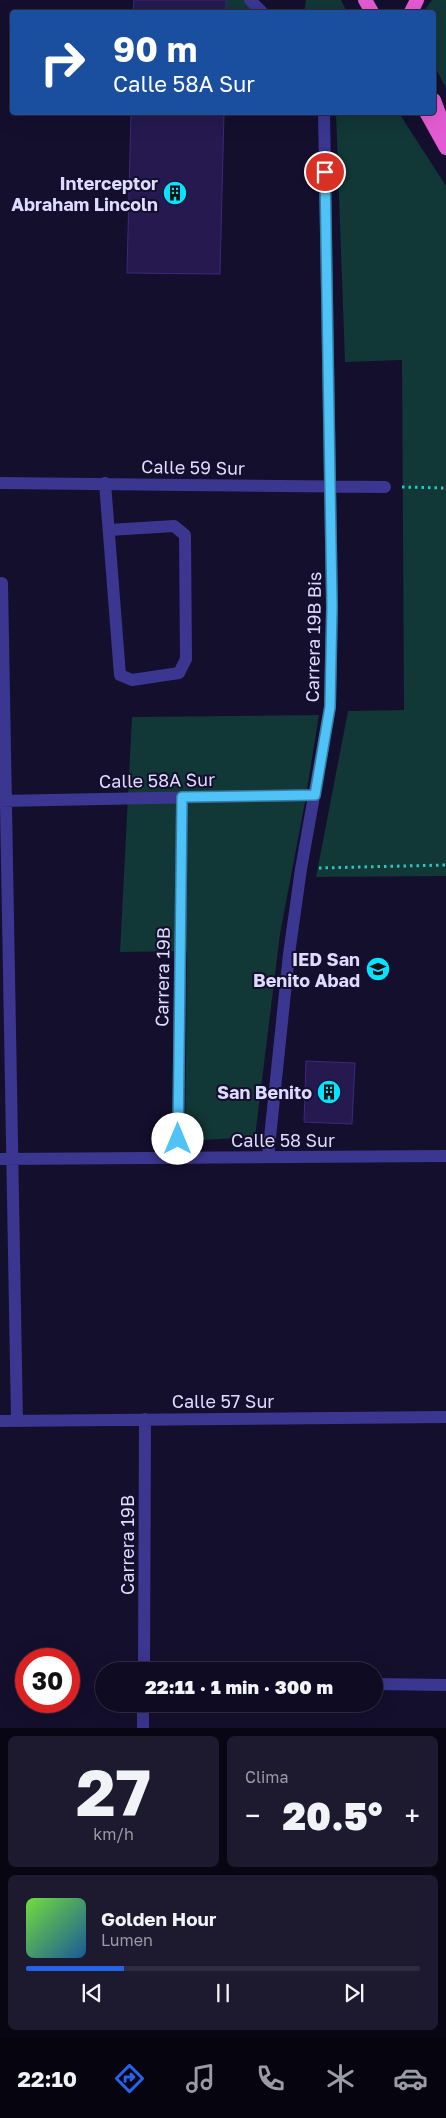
<!DOCTYPE html>
<html lang="es">
<meta charset="utf-8">
<style>
:root{--surface:#0f0b22;--page:#1d192f;--text:#f1f3f6;--muted:#9b9ba5;--line:#2f2b40;--accent:#2563eb}
body{margin:0;font-family:"Golos Text",sans-serif;background:var(--page);color:var(--text);height:100vh;display:flex;flex-direction:column;font-size:19px;white-space:nowrap}
*{box-sizing:border-box;margin:0}
p{font-size:16px;color:var(--muted)}
.icon{flex:none;width:28px;height:28px;fill:none;stroke:currentColor;stroke-width:2;stroke-linecap:round;stroke-linejoin:round}
.map{position:relative;height:1728px;overflow:hidden}
.side{display:flex;flex-direction:column;gap:8px;padding:8px;background:#080613;flex:1}
.side>*{flex:none}
.banner{position:absolute;left:10px;top:10px;width:426px;height:105px;border-radius:5px;box-shadow:0 5px 20px #0002,0 0 0 1px var(--line);background:#1a4fa0;color:#fff;overflow:hidden}
.speed{position:absolute;left:15px;top:1648px;display:flex;gap:10px;font-size:25px;font-weight:700;text-align:center}
.speed>*{display:grid;place-content:center;width:65px;height:65px;border-radius:50%;background:var(--surface);box-shadow:0 5px 20px #0002,0 0 0 1px var(--line);line-height:1}
.speed .limit{border:8px solid #d22;background:#fff;color:#111}
.pin{position:absolute;display:grid;place-items:center;width:42px;height:42px;color:#fff;margin:-21px;border:2px solid #fff;border-radius:50%;box-shadow:0 1px 5px #0007}
.me{position:absolute;width:55px;margin:-28px;rotate:0deg;stroke-linejoin:round;filter:drop-shadow(0 0 4px #0008)}
.turn{display:flex;align-items:center;gap:18px;height:105px;padding:0 20px;font-size:22px}
.turn .icon{width:65px;height:65px;stroke-width:2.5}
.turn b{display:block;font-size:35px;line-height:42px}
.big{font-size:38px;font-weight:800;line-height:1.1}
.side .card{flex:1;display:flex;flex-direction:column;justify-content:center;gap:8px;min-width:0;padding:0 18px;border-radius:8px;background:var(--page)}
.side .dial{align-items:center;gap:0}
.dial b{font-size:65px;line-height:1}
.song{display:flex;align-items:center;gap:15px}
.cover{width:60px;height:60px;border-radius:8px;background:linear-gradient(135deg,hsl(100 70% 55%),hsl(210 70% 35%))}
.played{height:5px;border-radius:2px;background:linear-gradient(90deg,var(--accent) 25%,var(--line) 25%)}
.keys{display:flex;justify-content:space-around;direction:ltr}
.heat{display:flex;justify-content:space-between;align-items:center;font-size:28px;direction:ltr}
.side .tiles{flex:1;display:grid;gap:8px;grid-template-columns:1fr 1fr}
.card:last-child{grid-column:span 2}
.trip{position:absolute;left:95px;top:1662px;width:288px;height:50px;border-radius:25px;background:var(--surface);box-shadow:0 5px 20px #0002,0 0 0 1px var(--line);font-weight:800;line-height:50px;text-align:center}
.dock{display:flex;height:80px;justify-content:space-around;align-items:center;background:#06040e;color:var(--muted)}
.dock .icon{width:35px;height:35px}
.dock .on{color:var(--accent)}
.dock b{font-size:22px;color:var(--text)}
.map>svg:first-child{display:block}
.green{fill:#113736}
.building{fill:#25194f;stroke:#3b297d}
.lines{fill:none;stroke-linecap:round;stroke-linejoin:round}
.path{stroke:#26c8c1;stroke-width:3;stroke-dasharray:2.5 4;stroke-linecap:butt}
.service{stroke:#3b368f;stroke-width:12}
.minor{stroke:#3b368f;stroke-width:12}
.trunk{stroke:#e35bd2;stroke-width:14}
.route-casing{stroke:#337fa1;stroke-width:12}
.route{stroke:#4fc3f7;stroke-width:9}
.labels{text-anchor:middle;dominant-baseline:central;stroke-width:4;stroke-linejoin:round;paint-order:stroke}
.poi-label{font-size:18px;font-weight:bold;fill:#dfdaff;stroke:#140f2d;text-anchor:end}
.street-label{font-size:18px;fill:#dfdaff;stroke:#140f2d}
</style>
<div class="map">
<svg width="446" height="1728" viewBox="0 0 446 1728">
<rect width="100%" height="100%" fill="#140f2d"/>
<path class="green" d="M 226,0 L 257,0 L 257,12 L 226,12 Z
M 306,0 L 341,0 L 347,12 L 304,12 Z
M 432,0 L 446,0 L 446,88 L 434,65 L 434,12 L 423,12 Z
M 336,113 L 399,113 L 446,186 L 446,876 L 316,877 L 348,711 L 404,710 L 402,360 L 345,362 Z
M 319,715 L 305,802 L 280,934 L 255,1137 L 185,1141 L 187,951 L 120,952 L 132,717 Z"/>
<path class="building" d="M 134,0 L 226,0 L 226,12 L 133,12 Z
M 131,112 L 224,112 L 220,274 L 127,273 Z
M 306,1061 L 355,1063 L 352,1124 L 304,1122 Z"/>
<g class="lines">
<path class="path" d="M 402,487 L 446,488
M 319,868 L 446,865"/>
<path class="service" d="M 105,483 L 120,675 L 132,680 L 179,673 L 186,659 L 185,535 L 174,526 L 109,530"/>
<path class="minor" d="M 250,0 L 262,12
M 0,483 L 385,487
M 2,583 L 17,1421
M 0,801 L 315,795
M 268,1157 L 289,954 L 301,869 L 330,707 L 332,606 L 324,112
M 178,1158 L 182,797
M 0,1159 L 446,1156
M 0,1421 L 446,1417
M 144,1671 L 145,1419
M 374,1684 L 446,1685
M 143,1728 L 143,1704"/>
<path class="trunk" d="M 365,0 L 372,12
M 411,12 L 417,0
M 434,100 L 446,132
M 426,112 L 446,148"/>
</g>
<g class="lines">
<g class="route-casing">
<path id="route" d="M 178,1139 L 182,797 L 315,795 L 330,707 L 332,606 L 325,172"/>
</g>
<use href="#route" class="route"/>
</g>
<defs>
<g id="building-disc" transform="scale(1.25)"><circle r="9.5" fill="#06e2ff" stroke="#140f2d"/><path d="M-4-6H4V6H1V3H-1V6H-4ZM-2.5-4.3h1.7v1.8h-1.7ZM.8-4.3h1.7v1.8H.8ZM-2.5-1h1.7V.8h-1.7ZM.8-1h1.7V.8H.8Z" fill="#111"/></g>
<g id="school-disc" transform="scale(1.25)"><circle r="9.5" fill="#06e2ff" stroke="#140f2d"/><path d="M0-5L7-2L0 1L-7-2ZM-4 1L0 2.5L4 1V4Q0 6-4 4Z" fill="#111"/></g>
</defs>
<g fill-rule="evenodd">
<use href="#building-disc" x="175" y="193"/>
<use href="#school-disc" x="378" y="969"/>
<use href="#building-disc" x="329" y="1092"/>
</g>
<g class="labels">
<g class="poi-label">
<text x="158" y="183">Interceptor<tspan x="158" dy="21">Abraham Lincoln</tspan></text>
<text x="360" y="959">IED San<tspan x="360" dy="21">Benito Abad</tspan></text>
<text x="312" y="1092">San Benito</text>
</g>
<g class="street-label">
<text transform="translate(193 467) rotate(1)">Calle 59 Sur</text>
<text transform="translate(313 637) rotate(-89)">Carrera 19B Bis</text>
<text transform="translate(157 780) rotate(-1)">Calle 58A Sur</text>
<text transform="translate(162 977) rotate(-89)">Carrera 19B</text>
<text x="283" y="1140">Calle 58 Sur</text>
<text x="223" y="1401">Calle 57 Sur</text>
<text transform="translate(127 1545) rotate(-90)">Carrera 19B</text>
</g>
</g>
</svg>
<div class="speed"><div class="limit">30</div></div>
<div class="pin" style="left:325px;top:172px;background:#d93025"><svg class="icon" aria-label="arrive" viewBox="0 0 24 24"><path d="M6 21V4h12l-3 4 3 4H6"/></svg></div>
<svg class="me" style="left:178px;top:1139px" viewBox="-20 -20 40 40"><circle r="19" fill="#fff"/><path d="M0-13L10 11 0 6-10 11z" fill="#4fc3f7"/></svg>
<div class="trip">22:11 · 1 min · 300 m</div>
<div class="banner">
<div class="turn"><svg class="icon" aria-label="right" viewBox="0 0 24 24"><path d="M7 20v-9h11M14 6l5 5-5 5"/></svg><div><b>90 m</b>Calle 58A Sur</div></div>
</div>
</div>
<section class="side">
<div class="tiles">
<div class="card dial"><b>27</b><p>km/h</p></div>
<div class="card"><p>Clima</p>
<div class="heat"><a>−</a><b class="big">20.5°</b><a>+</a></div>
</div>
<div class="card">
<div class="song"><i class="cover"></i><div><b>Golden Hour</b><p>Lumen</p></div></div>
<div class="played"></div>
<div class="keys"><svg class="icon" aria-label="previous" viewBox="0 0 24 24"><path d="M18 5L8 12l10 7zM5 5v14"/></svg><svg class="icon" aria-label="pause" viewBox="0 0 24 24"><path d="M8 5v14M16 5v14"/></svg><svg class="icon" aria-label="next" viewBox="0 0 24 24"><path d="M6 5l10 7-10 7zM19 5v14"/></svg></div>
</div>
</div>
</section>
<nav class="dock">
<b>22:10</b>
<svg class="icon on" aria-label="directions" viewBox="0 0 24 24"><path d="M12 3l9 9-9 9-9-9zM9 14v-3h6M13 9l2 2-2 2"/></svg>
<svg class="icon" aria-label="music" viewBox="0 0 24 24"><path d="M9 18V5l10-2v13"/><circle cx="6" cy="18" r="3"/><circle cx="16" cy="16" r="3"/></svg>
<svg class="icon" aria-label="phone" viewBox="0 0 24 24"><path d="M5 4h4l2 5-3 2q2 4 5 5l2-3 5 2v4C11 20 4 13 5 4z"/></svg>
<svg class="icon" aria-label="climate" viewBox="0 0 24 24"><path d="M12 3v18M4 7l16 10M4 17L20 7"/></svg>
<svg class="icon" aria-label="car" viewBox="0 0 24 24"><path d="M5 17H2v-5l4-1 3-4h7l3 4 3 1v5h-3M9 17h6M6 11h13"/><circle cx="7" cy="17" r="2"/><circle cx="17" cy="17" r="2"/></svg>
</nav>
